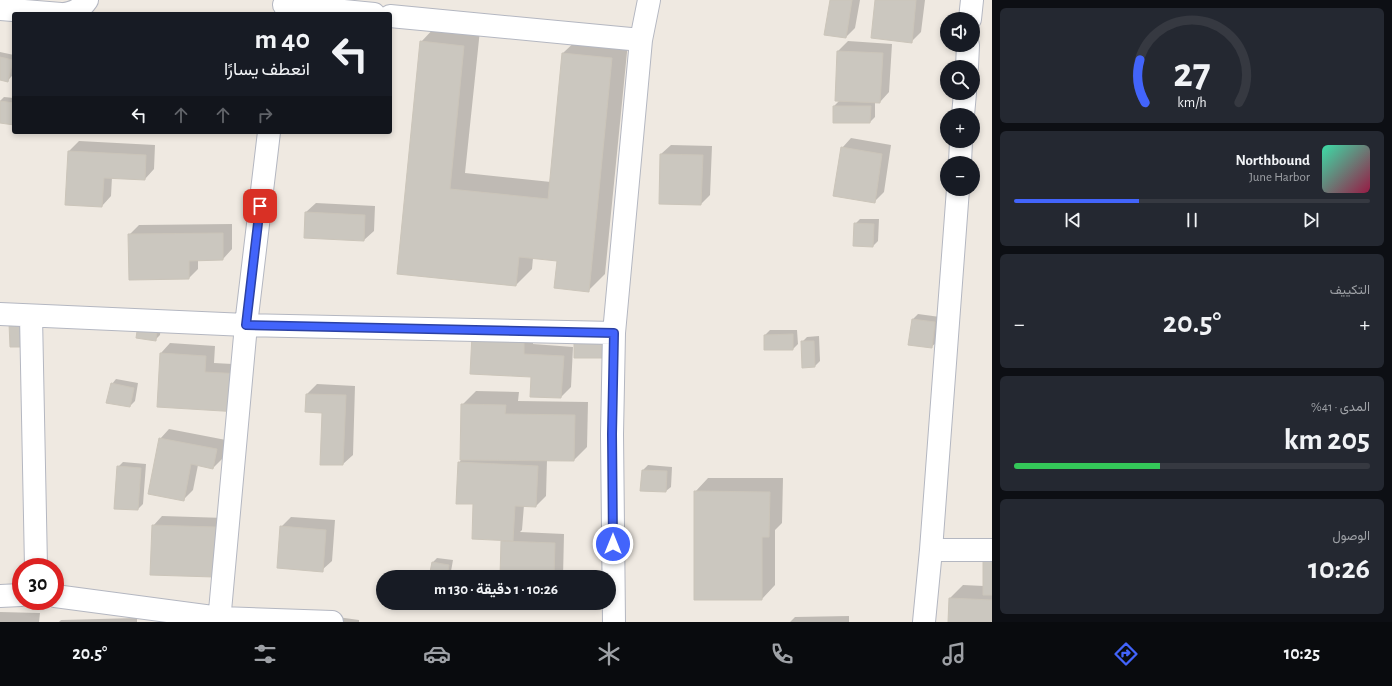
<!DOCTYPE html>
<html lang="ar">
<meta charset="utf-8">
<style>
:root{--surface:#171b24;--page:#242831;--text:#f1f3f6;--muted:#9ea1a6;--line:#363941;--accent:#4264fb}
body{margin:0;font-family:"Alegreya Sans",Vazirmatn,sans-serif;background:var(--page);color:var(--text);direction:rtl;height:100vh;display:flex;flex-direction:column;font-size:15px;white-space:nowrap}
*{box-sizing:border-box;margin:0}
p{font-size:13px;color:var(--muted)}
.icon{flex:none;width:22px;height:22px;fill:none;stroke:currentColor;stroke-width:2;stroke-linecap:round;stroke-linejoin:round}
.map{position:relative;flex:1;overflow:hidden;direction:ltr}
.details{display:flex;flex-direction:column;gap:8px;padding:8px;background:#0d0f14;width:400px}
.details>*{flex:none}
.guide{position:absolute;left:12px;top:12px;width:380px;height:122px;border-radius:4px;box-shadow:0 2px 6px #0003;direction:rtl;background:#171b24;color:var(--text);overflow:hidden}
.tools{position:absolute;left:940px;top:12px;display:grid;gap:8px}
.tools a{display:grid;place-items:center;width:40px;height:40px;border-radius:50%;background:var(--surface);box-shadow:0 2px 6px #0003;font-size:20px}
.speed{position:absolute;left:12px;top:558px;display:flex;gap:8px;font-size:20px;font-weight:700;text-align:center}
.speed>*{display:grid;place-content:center;width:52px;height:52px;border-radius:50%;background:var(--surface);box-shadow:0 2px 6px #0003;line-height:1}
.speed .limit{border:6px solid #d22;background:#fff;color:#111}
.pin{position:absolute;display:grid;place-items:center;width:34px;height:34px;color:#fff;margin:-17px;border-radius:8px;box-shadow:0 2px 6px #0006}
.me{position:absolute;width:44px;margin:-22px;rotate:0deg;stroke-linejoin:round;filter:drop-shadow(0 0 3px #0008)}
.turn{display:flex;align-items:center;gap:14px;height:84px;padding:0 16px;font-size:18px}
.turn .icon{width:52px;height:52px;stroke-width:2.5}
.turn b{display:block;font-size:28px;line-height:34px}
.lanes{display:flex;align-items:center;height:38px;padding:0 16px;background:#0003;justify-content:center;gap:20px;direction:ltr}
.lanes .off{opacity:.35}
.big{font-size:30px;font-weight:700;line-height:1.1}
.details .card{flex:1;display:flex;flex-direction:column;justify-content:center;gap:6px;min-width:0;padding:0 14px;border-radius:6px;background:var(--page)}
.details .dial{align-items:center;gap:0}
.dial svg{height:104px;overflow:visible;fill:none;stroke:var(--line);stroke-width:7;stroke-linecap:round;text-anchor:middle}
.dial text{fill:var(--text);stroke:none}
.song{display:flex;align-items:center;gap:12px}
.cover{width:48px;height:48px;border-radius:6px;background:linear-gradient(135deg,hsl(160 70% 55%),hsl(340 70% 35%))}
.played{height:4px;border-radius:2px;background:linear-gradient(90deg,var(--accent) 35%,var(--line) 35%)}
.keys{display:flex;justify-content:space-around;direction:ltr}
.heat{display:flex;justify-content:space-between;align-items:center;font-size:22px;direction:ltr}
.charge{height:6px;border-radius:3px;background:linear-gradient(90deg,#34c759 41%,var(--line) 0)}
.trip{position:absolute;left:376px;top:570px;width:240px;height:40px;border-radius:20px;background:var(--surface);box-shadow:0 2px 6px #0003;font-weight:700;line-height:40px;text-align:center;direction:rtl}
.menu{display:flex;height:64px;justify-content:space-around;align-items:center;background:#090b0e;color:var(--muted)}
.menu .icon{width:28px;height:28px}
.menu .current{color:var(--accent)}
.menu b{font-size:18px;color:var(--text)}
main{display:flex;flex:1;min-height:0}
.map>svg:first-child{display:block}
.shadow{fill:#0003}
.building{fill:#cbc7bf;stroke:#cbc5ba}
.lines{fill:none;stroke-linecap:round;stroke-linejoin:round}
.minor-casing{stroke:#b4b7c1;stroke-width:24}
.minor{stroke:#fff;stroke-width:22}
.route-casing{stroke:#2b41a3;stroke-width:10}
.route{stroke:#4264fb;stroke-width:7}
</style>
<main>
<section class="details">
<div class="card dial"><svg viewBox="0 0 100 80">
<path d="M14 69A42 42 0 1 1 86 69"/>
<path d="M14 69A42 42 0 0 1 10 36" stroke="#4264fb"/>
<text x="50" y="56" font-size="32" font-weight="700">27</text>
<text x="50" y="72" font-size="11">km/h</text>
</svg></div>
<div class="card">
<div class="song"><i class="cover"></i><div><b>Northbound</b><p>June Harbor</p></div></div>
<div class="played"></div>
<div class="keys"><svg class="icon" aria-label="previous" viewBox="0 0 24 24"><path d="M18 5L8 12l10 7zM5 5v14"/></svg><svg class="icon" aria-label="pause" viewBox="0 0 24 24"><path d="M8 5v14M16 5v14"/></svg><svg class="icon" aria-label="next" viewBox="0 0 24 24"><path d="M6 5l10 7-10 7zM19 5v14"/></svg></div>
</div>
<div class="card"><p>التكييف</p>
<div class="heat"><a>−</a><b class="big">20.5°</b><a>+</a></div>
</div>
<div class="card"><p>المدى · 41%</p><b class="big">205 km</b><div class="charge"></div></div>
<div class="card"><p>الوصول</p><b class="big">10:26</b></div>
</section>
<div class="map">
<svg width="992" height="622" viewBox="0 0 992 622">
<rect width="100%" height="100%" fill="#efe9e1"/>
<path class="shadow" d="M 831,0 L 860,0 L 855,28 L 846,37 Z
M 876,0 L 925,0 L 921,32 L 911,42 Z
M 437,25 L 480,30 L 465,173 L 551,182 L 563,53 L 580,37 L 628,42 L 605,274 L 588,291 L 558,260 L 533,258 L 532,269 L 516,285 L 398,273 L 421,42 Z
M 848,41 L 892,44 L 889,92 L 880,102 L 875,102 L 875,117 L 870,122 L 834,106 L 840,100 L 838,51 Z
M 0,52 L 14,55 L 14,69 L 12,76 L 7,81 L 0,79 Z
M 4,97 L 14,98 L 14,124 L 0,122 L 0,101 Z
M 851,138 L 891,145 L 884,192 L 874,202 L 842,148 Z
M 79,141 L 155,145 L 154,169 L 145,179 L 112,177 L 111,196 L 102,206 L 66,204 L 69,151 Z
M 671,145 L 712,146 L 710,195 L 701,204 L 661,154 Z
M 316,203 L 375,206 L 374,231 L 364,240 L 306,212 Z
M 860,219 L 879,219 L 878,241 L 873,246 L 855,224 Z
M 232,224 L 232,249 L 223,259 L 198,260 L 198,269 L 189,278 L 129,235 L 139,225 Z
M 918,314 L 940,317 L 936,343 L 931,347 L 913,319 Z
M 162,315 L 160,335 L 155,340 L 137,337 Z
M 534,328 L 533,344 L 573,347 L 571,387 L 561,397 L 532,376 L 471,373 Z
M 770,330 L 797,330 L 798,344 L 793,349 L 765,335 Z
M 819,336 L 820,361 L 815,366 L 802,342 L 807,337 Z
M 170,343 L 215,346 L 214,363 L 251,365 L 249,401 L 161,353 Z
M 116,379 L 138,383 L 135,401 L 130,406 L 112,384 Z
M 317,384 L 355,386 L 353,455 L 343,464 L 323,412 L 307,394 Z
M 476,391 L 519,392 L 518,401 L 588,402 L 587,447 L 574,460 L 547,460 L 546,496 L 536,506 L 524,505 L 522,530 L 520,532 L 564,534 L 563,577 L 501,577 L 502,542 L 505,539 L 474,503 L 459,463 L 461,460 L 462,405 Z
M 169,429 L 226,440 L 223,458 L 213,468 L 198,465 L 193,490 L 183,500 L 160,439 Z
M 123,462 L 146,464 L 143,504 L 138,509 L 118,467 Z
M 648,465 L 672,467 L 671,487 L 666,491 L 643,470 Z
M 708,478 L 783,478 L 782,523 L 775,530 L 775,585 L 762,599 L 695,492 Z
M 162,516 L 225,518 L 224,566 L 153,526 Z
M 291,517 L 335,520 L 332,561 L 322,570 L 281,527 Z
M 992,551 L 992,622 L 949,622 L 950,598 L 963,585 L 984,586 Z
M 437,558 L 453,560 L 450,577 L 430,577 L 432,563 Z
M 0,612 L 40,613 L 39,622 L 0,622 Z
M 323,615 L 359,620 L 359,622 L 318,622 Z
M 849,616 L 849,622 L 790,622 L 795,617 Z
M 137,618 L 137,622 L 59,622 L 61,620 Z"/>
<path class="building" d="M 830,0 L 852,0 L 846,38 L 824,35 Z
M 875,0 L 916,0 L 912,43 L 871,38 Z
M 420,41 L 464,46 L 450,189 L 548,199 L 562,53 L 612,58 L 589,292 L 554,288 L 557,261 L 519,257 L 516,286 L 397,274 Z
M 837,51 L 883,53 L 880,103 L 835,101 Z
M 0,57 L 13,60 L 8,82 L 0,80 Z
M 0,101 L 14,103 L 14,125 L 0,123 Z
M 833,106 L 871,106 L 870,123 L 833,123 Z
M 841,147 L 882,154 L 875,203 L 833,196 Z
M 68,151 L 146,155 L 145,180 L 104,178 L 102,207 L 65,205 Z
M 660,154 L 703,155 L 701,205 L 659,204 Z
M 305,212 L 365,215 L 364,241 L 304,238 Z
M 854,223 L 874,224 L 873,247 L 853,246 Z
M 223,233 L 223,260 L 189,261 L 189,279 L 129,280 L 128,234 Z
M 139,318 L 158,320 L 156,341 L 136,338 Z
M 912,319 L 935,322 L 932,348 L 908,345 Z
M 26,322 L 26,347 L 10,347 L 9,323 Z
M 793,334 L 793,350 L 764,350 L 764,335 Z
M 472,335 L 524,337 L 524,354 L 564,356 L 561,398 L 530,397 L 531,377 L 470,374 Z
M 574,335 L 604,335 L 604,358 L 574,358 Z
M 801,341 L 814,341 L 815,367 L 802,368 Z
M 160,353 L 206,356 L 205,372 L 242,374 L 239,412 L 157,407 Z
M 111,383 L 134,388 L 130,407 L 106,403 Z
M 306,394 L 346,395 L 343,465 L 320,465 L 322,413 L 305,412 Z
M 461,404 L 506,405 L 505,414 L 575,415 L 574,461 L 460,460 Z
M 159,438 L 217,449 L 213,469 L 191,464 L 184,501 L 148,494 Z
M 458,462 L 538,466 L 536,507 L 515,506 L 513,541 L 472,539 L 473,504 L 456,504 Z
M 117,466 L 141,468 L 138,510 L 114,509 Z
M 642,470 L 667,471 L 666,492 L 640,491 Z
M 694,491 L 770,492 L 769,537 L 762,537 L 762,600 L 694,600 Z
M 152,525 L 216,527 L 214,577 L 150,575 Z
M 280,526 L 326,530 L 323,572 L 277,568 Z
M 501,541 L 555,543 L 554,577 L 500,577 Z
M 983,558 L 992,558 L 992,595 L 983,595 Z
M 432,562 L 449,565 L 447,577 L 429,577 Z
M 949,598 L 992,600 L 992,622 L 948,622 Z"/>
<g class="lines">
<g class="minor-casing">
<path id="minor" d="M 284,5 L 374,14
M 0,9 L 61,14
M 64,14 C 75,12 81,9 87,0
M 390,16 L 641,40
M 970,19 L 972,0
M 967,67 L 968,45
M 963,115 L 965,93
M 960,163 L 961,141
M 0,314 L 246,325 L 614,333
M 31,316 L 36,567
M 931,550 L 992,550
M 0,596 L 21,595
M 55,596 L 220,618 L 332,622
M 219,622 L 246,325 L 269,132
M 614,622 L 612,434 L 614,333 L 641,40 L 649,0
M 924,622 L 931,550 L 958,189"/>
</g>
<use href="#minor" class="minor"/>
</g>
<g class="lines">
<g class="route-casing">
<path id="route" d="M 260,206 L 246,325 L 614,333 L 612,434 L 613,544"/>
</g>
<use href="#route" class="route"/>
</g>
</svg>
<div class="tools">
<a><svg class="icon" aria-label="sound" viewBox="0 0 24 24"><path d="M4 9h4l5-4v14l-5-4H4zM17 9q2 3 0 6"/></svg></a>
<a><svg class="icon" aria-label="search" viewBox="0 0 24 24"><circle cx="10" cy="10" r="6"/><path d="M15 15l6 6"/></svg></a>
<a>+</a>
<a>−</a>
</div>
<div class="speed"><div class="limit">30</div></div>
<div class="pin" style="left:260px;top:206px;background:#d93025"><svg class="icon" aria-label="arrive" viewBox="0 0 24 24"><path d="M6 21V4h12l-3 4 3 4H6"/></svg></div>
<svg class="me" style="left:613px;top:544px" viewBox="-20 -20 40 40"><circle r="17" fill="#4264fb" stroke="#fff" stroke-width="3"/><path d="M0-11L8 9 0 5-8 9z" fill="#fff"/></svg>
<div class="trip">10:26 · 1 دقيقة · 130 m</div>
<div class="guide">
<div class="turn"><svg class="icon" aria-label="left" viewBox="0 0 24 24"><path d="M17 20v-9H6M10 6l-5 5 5 5"/></svg><div><b>40 m</b>انعطف يسارًا</div></div>
<div class="lanes"><svg class="icon" aria-label="left" viewBox="0 0 24 24"><path d="M17 20v-9H6M10 6l-5 5 5 5"/></svg><svg class="icon off" aria-label="ahead" viewBox="0 0 24 24"><path d="M12 20V5M6 11l6-6 6 6"/></svg><svg class="icon off" aria-label="ahead" viewBox="0 0 24 24"><path d="M12 20V5M6 11l6-6 6 6"/></svg><svg class="icon off" aria-label="right" viewBox="0 0 24 24"><path d="M7 20v-9h11M14 6l5 5-5 5"/></svg></div>
</div>
</div>
</main>
<nav class="menu">
<b>10:25</b>
<svg class="icon current" aria-label="directions" viewBox="0 0 24 24"><path d="M12 3l9 9-9 9-9-9zM9 14v-3h6M13 9l2 2-2 2"/></svg>
<svg class="icon" aria-label="music" viewBox="0 0 24 24"><path d="M9 18V5l10-2v13"/><circle cx="6" cy="18" r="3"/><circle cx="16" cy="16" r="3"/></svg>
<svg class="icon" aria-label="phone" viewBox="0 0 24 24"><path d="M5 4h4l2 5-3 2q2 4 5 5l2-3 5 2v4C11 20 4 13 5 4z"/></svg>
<svg class="icon" aria-label="climate" viewBox="0 0 24 24"><path d="M12 3v18M4 7l16 10M4 17L20 7"/></svg>
<svg class="icon" aria-label="car" viewBox="0 0 24 24"><path d="M5 17H2v-5l4-1 3-4h7l3 4 3 1v5h-3M9 17h6M6 11h13"/><circle cx="7" cy="17" r="2"/><circle cx="17" cy="17" r="2"/></svg>
<svg class="icon" aria-label="filters" viewBox="0 0 24 24"><path d="M4 7h16M4 17h16"/><circle cx="9" cy="7" r="2"/><circle cx="15" cy="17" r="2"/></svg>
<b>20.5°</b>
</nav>
